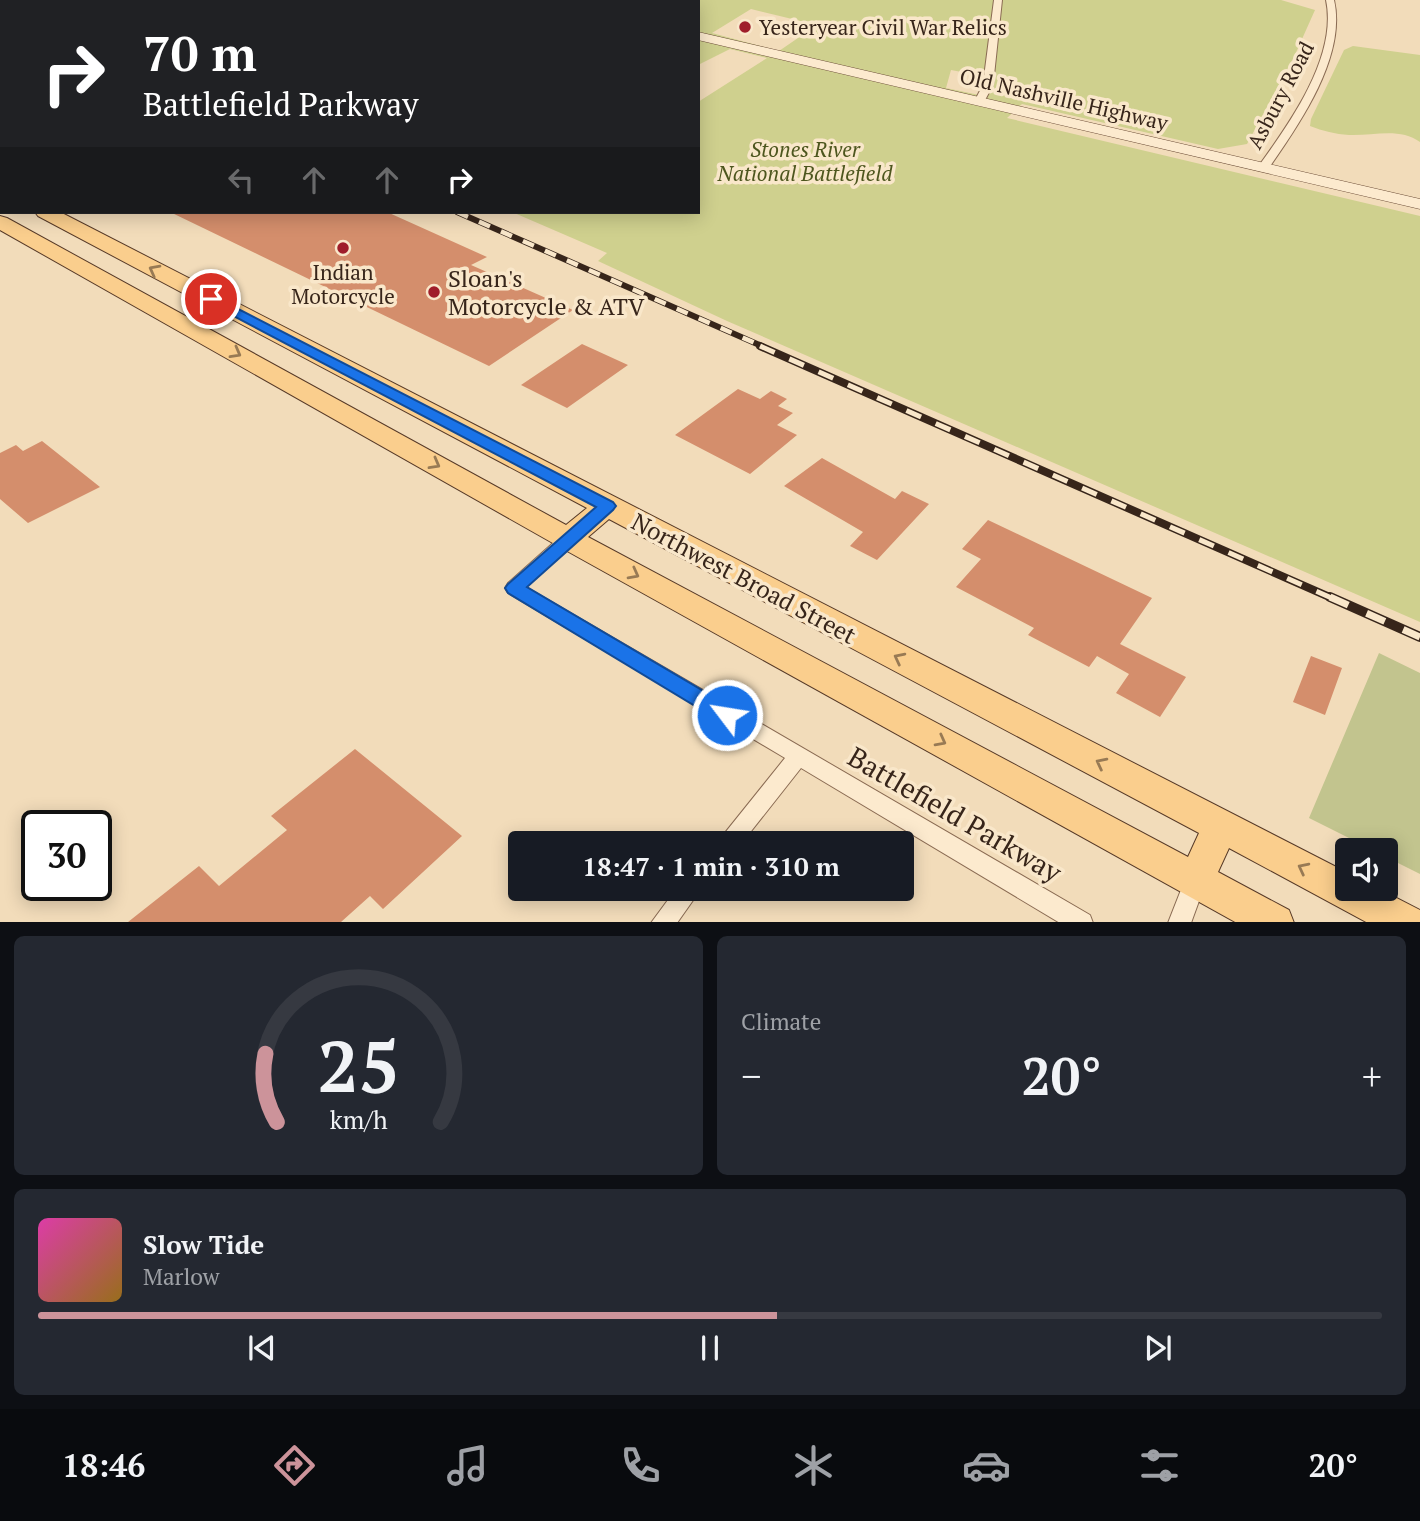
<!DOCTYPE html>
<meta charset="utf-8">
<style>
:root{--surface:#171b24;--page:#242831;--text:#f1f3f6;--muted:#9ea1a6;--line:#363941;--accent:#cc939a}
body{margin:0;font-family:"PT Serif",serif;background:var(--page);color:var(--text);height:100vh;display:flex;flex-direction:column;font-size:26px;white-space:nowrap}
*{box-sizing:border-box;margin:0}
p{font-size:23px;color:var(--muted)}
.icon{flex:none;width:38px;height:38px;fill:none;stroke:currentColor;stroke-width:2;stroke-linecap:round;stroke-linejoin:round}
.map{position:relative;height:922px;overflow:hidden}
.sheet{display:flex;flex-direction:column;gap:14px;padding:14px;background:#0d0f14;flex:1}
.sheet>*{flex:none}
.hud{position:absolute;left:0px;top:0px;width:700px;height:214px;box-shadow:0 4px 18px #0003;background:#202124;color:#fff;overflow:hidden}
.tools{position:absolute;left:1335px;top:838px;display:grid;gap:14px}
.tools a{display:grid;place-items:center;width:63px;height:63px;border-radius:7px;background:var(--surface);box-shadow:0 4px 18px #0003;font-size:35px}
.speed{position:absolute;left:21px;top:810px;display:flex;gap:14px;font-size:35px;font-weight:700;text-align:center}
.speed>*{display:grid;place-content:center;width:91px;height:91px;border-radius:50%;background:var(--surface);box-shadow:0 4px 18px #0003;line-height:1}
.speed .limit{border:4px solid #111;border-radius:10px;background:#fff;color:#111}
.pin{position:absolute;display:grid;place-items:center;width:60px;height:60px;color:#fff;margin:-30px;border:4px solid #fff;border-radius:50%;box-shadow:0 2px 7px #0007}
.me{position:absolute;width:77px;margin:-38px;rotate:301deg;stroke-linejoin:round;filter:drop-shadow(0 0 5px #0008)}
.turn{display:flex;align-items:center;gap:24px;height:147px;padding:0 28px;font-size:32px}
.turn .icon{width:91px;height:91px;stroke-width:2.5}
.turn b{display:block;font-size:49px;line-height:60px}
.lanes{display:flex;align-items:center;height:66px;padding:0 28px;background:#0003;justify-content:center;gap:35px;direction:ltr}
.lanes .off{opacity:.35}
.big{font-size:52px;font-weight:600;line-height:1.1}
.sheet .widget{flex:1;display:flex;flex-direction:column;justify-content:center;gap:10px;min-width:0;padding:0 24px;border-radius:10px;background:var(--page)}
.sheet .dial{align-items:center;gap:0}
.dial svg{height:182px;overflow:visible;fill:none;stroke:var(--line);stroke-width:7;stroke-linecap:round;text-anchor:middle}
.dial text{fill:var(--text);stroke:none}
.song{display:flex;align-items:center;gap:21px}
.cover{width:84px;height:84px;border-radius:10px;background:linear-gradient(135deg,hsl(320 70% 55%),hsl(40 70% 35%))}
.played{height:7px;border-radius:4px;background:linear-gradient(90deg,var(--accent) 55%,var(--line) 55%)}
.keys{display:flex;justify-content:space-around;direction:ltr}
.heat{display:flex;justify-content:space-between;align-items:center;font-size:38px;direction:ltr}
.sheet .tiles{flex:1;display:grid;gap:14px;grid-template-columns:1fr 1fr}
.widget:last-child{grid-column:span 2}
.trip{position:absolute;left:508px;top:831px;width:406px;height:70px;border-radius:7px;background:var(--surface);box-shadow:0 4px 18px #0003;font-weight:600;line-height:70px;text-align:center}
.menu{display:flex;height:112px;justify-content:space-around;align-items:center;background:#090b0e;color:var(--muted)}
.menu .icon{width:49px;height:49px}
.menu .on{color:var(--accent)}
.menu b{font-size:32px;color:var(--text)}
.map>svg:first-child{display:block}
.green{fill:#cfd08e;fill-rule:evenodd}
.cemetery{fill:#c2c48e}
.building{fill:#d48e6c}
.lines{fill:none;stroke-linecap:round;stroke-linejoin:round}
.minor-casing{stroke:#8a6b53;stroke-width:2}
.secondary-casing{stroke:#6b4c37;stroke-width:1}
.primary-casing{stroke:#573a28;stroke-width:2}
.minor{fill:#fceace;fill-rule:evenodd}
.secondary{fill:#fceace;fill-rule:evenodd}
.primary{fill:#face8d;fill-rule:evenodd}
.rail-far2-casing{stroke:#37251a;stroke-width:6}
.rail-far1-casing{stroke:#37251a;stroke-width:8}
.rail-casing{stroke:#37251a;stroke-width:10}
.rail-far2{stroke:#f9e7ca;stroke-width:4.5;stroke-dasharray:12;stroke-linecap:butt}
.rail-far1{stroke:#f9e7ca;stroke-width:5;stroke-dasharray:16;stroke-linecap:butt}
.rail{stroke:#f9e7ca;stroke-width:7;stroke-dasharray:20;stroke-linecap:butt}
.oneway{stroke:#987a54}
.route{fill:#1a73e8;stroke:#114b97;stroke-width:2}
.poi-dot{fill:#9f1d2a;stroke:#f9e7ca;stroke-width:2.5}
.labels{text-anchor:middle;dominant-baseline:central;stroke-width:7;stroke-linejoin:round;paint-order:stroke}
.far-poi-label{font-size:21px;fill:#37251a;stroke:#f9e7ca;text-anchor:start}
.far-street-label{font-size:21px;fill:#37251a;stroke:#f9e7ca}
.far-park-label{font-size:21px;font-style:italic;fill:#4d561e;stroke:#f9e7ca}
.poi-label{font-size:24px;fill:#37251a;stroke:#f9e7ca;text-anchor:start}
.street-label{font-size:24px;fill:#37251a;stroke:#f9e7ca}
.near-street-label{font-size:28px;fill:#37251a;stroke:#f9e7ca}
</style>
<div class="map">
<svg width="1420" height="923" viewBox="0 0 1420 923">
<rect width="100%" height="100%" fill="#f2dcba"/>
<path class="green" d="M 517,0 L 1281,0 L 1315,10 L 1294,57 L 1247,144 L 1218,149 L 1022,104 L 1007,118 L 1420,216 L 1420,622 L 727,321 L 598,261 L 607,253 L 512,212 L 698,212 L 698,102 L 767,58 L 730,49 L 698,65 L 698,2 L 513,2 ZM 751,9 L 817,25 L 779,51 L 712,33 ZM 951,70 L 983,76 L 979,95 L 946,88 Z
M 1353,46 L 1420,55 L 1420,142 C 1400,127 1373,136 1349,135 C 1335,134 1323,131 1310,126 L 1311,119 L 1344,50 Z"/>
<path class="cemetery" d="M 1,0 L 517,0 L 5,2 Z
M 1379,653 L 1420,673 L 1420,874 L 1386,857 L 1386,850 L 1373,850 L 1309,818 Z"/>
<path class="building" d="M 170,212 L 387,212 L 487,257 L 471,265 L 573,310 L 489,366 Z
M 582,344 L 628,365 L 567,408 L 521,385 Z
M 738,389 L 760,399 L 771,391 L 787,399 L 778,406 L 793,413 L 777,425 L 797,435 L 750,474 L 675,435 Z
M 42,441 L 100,487 L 28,523 L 0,499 L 0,453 L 16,445 L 23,451 Z
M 822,458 L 895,499 L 902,491 L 929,504 L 877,560 L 850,546 L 863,532 L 784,486 Z
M 988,520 L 1152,598 L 1120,644 L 1186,677 L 1160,717 L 1116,693 L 1129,674 L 1097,656 L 1089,667 L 1028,635 L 1034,628 L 956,587 L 981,559 L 962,549 Z
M 1311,656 L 1342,668 L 1325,715 L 1293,702 Z
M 355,749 L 462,836 L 383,909 L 370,896 L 341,922 L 128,922 L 199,866 L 219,886 L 287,830 L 271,816 Z"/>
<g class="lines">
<g class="minor-casing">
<path id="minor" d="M 635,0 L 646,0 L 634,2 Z
M 994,0 L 1002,0 L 993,85 L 984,102 L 980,103 L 975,100 L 983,85 Z
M 1326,0 L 1334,0 C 1347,56 1299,125 1268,169 L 1260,169 L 1258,167 C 1290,123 1338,56 1326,0 Z
M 568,533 L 574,535 L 576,539 L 574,543 L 526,587 L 1090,915 L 1093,923 L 1060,923 L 801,768 L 741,844 L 716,844 L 785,758 L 508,593 L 505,588 L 508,583 L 562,535 Z
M 1196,869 L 1204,872 L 1207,879 L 1191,923 L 1168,923 L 1188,872 Z
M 676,889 L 701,889 L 677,923 L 651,923 Z"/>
</g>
<g class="secondary-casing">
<path id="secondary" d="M 539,0 L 557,0 L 558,2 L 540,2 Z
M 698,32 L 1420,199 L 1420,209 L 698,40 Z"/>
</g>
<g class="primary-casing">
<path id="primary" d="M 0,182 L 2,183 L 2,195 L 0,194 Z
M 35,212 L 60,212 L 1348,873 L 1348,889 L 1379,889 L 1420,910 L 1420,923 L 1368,923 L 1229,848 L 1218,872 L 1289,910 L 1294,923 L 1237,923 L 558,546 L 0,230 L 0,216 L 7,218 L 566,525 L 587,508 L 38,216 ZM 609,519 L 1199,833 L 1188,857 L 588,537 Z"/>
</g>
<use href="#minor" class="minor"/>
<use href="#secondary" class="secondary"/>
<use href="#primary" class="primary"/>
<g class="rail-far2-casing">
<path id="rail-far2" d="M 457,212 L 764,347"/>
</g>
<g class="rail-far1-casing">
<path id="rail-far1" d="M 760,346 L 1334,599"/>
</g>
<g class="rail-casing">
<path id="rail" d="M 1330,597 L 1420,637"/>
</g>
<use href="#rail-far2" class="rail-far2"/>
<use href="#rail-far1" class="rail-far1"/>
<use href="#rail" class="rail"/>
</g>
<defs><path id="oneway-chevron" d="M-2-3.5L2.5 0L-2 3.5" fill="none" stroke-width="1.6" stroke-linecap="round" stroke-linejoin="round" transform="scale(1.75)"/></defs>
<g class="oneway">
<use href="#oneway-chevron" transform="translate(154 270) rotate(-152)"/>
<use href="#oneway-chevron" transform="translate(236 353) rotate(29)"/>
<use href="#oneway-chevron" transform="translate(435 464) rotate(29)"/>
<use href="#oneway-chevron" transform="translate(634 574) rotate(28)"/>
<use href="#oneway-chevron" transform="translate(899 658) rotate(-153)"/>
<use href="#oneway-chevron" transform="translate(941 741) rotate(28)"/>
<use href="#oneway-chevron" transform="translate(1101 763) rotate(-153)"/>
<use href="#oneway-chevron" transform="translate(1303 868) rotate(-153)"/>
</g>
<path class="route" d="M 211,295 L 613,502 L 616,506 L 613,510 L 527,587 L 734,709 L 737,715 L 734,721 L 727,723 L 720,721 L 508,593 L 505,588 L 508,584 L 596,507 L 207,302 L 207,296 Z"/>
<g class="poi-dot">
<circle cx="745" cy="27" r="7"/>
<circle cx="343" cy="248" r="7"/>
<circle cx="434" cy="292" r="7"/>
</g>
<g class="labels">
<g class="far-poi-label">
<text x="759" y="27">Yesteryear Civil War Relics</text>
<text x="343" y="272" text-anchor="middle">Indian<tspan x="343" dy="24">Motorcycle</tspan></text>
</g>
<g class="far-street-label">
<text transform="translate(1280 95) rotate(-62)">Asbury Road</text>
<text transform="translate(1064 99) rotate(13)">Old Nashville Highway</text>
</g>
<g class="far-park-label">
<text x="805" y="149">Stones River<tspan x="805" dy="24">National Battlefield</tspan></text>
</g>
<g class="poi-label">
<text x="448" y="278">Sloan's<tspan x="448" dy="28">Motorcycle &amp; ATV</tspan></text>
</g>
<g class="street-label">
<text transform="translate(744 578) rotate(28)">Northwest Broad Street</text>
</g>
<g class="near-street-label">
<text transform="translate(955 814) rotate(30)">Battlefield Parkway</text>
</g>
</g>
</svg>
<div class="tools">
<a><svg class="icon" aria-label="sound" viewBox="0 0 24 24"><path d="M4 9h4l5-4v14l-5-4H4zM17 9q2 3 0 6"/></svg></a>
</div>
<div class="speed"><div class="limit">30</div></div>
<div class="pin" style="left:211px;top:299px;background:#d93025"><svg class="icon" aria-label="arrive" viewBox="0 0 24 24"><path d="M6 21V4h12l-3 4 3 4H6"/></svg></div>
<svg class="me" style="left:727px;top:715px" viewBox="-20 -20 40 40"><circle r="17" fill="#1a73e8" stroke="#fff" stroke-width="3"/><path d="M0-11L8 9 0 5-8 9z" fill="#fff"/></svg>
<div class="trip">18:47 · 1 min · 310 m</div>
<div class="hud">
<div class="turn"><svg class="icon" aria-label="right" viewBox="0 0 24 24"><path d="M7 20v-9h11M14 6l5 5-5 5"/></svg><div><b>70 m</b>Battlefield Parkway</div></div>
<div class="lanes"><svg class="icon off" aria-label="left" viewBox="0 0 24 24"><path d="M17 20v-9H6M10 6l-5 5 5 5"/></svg><svg class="icon off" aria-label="ahead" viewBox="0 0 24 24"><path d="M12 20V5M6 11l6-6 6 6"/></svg><svg class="icon off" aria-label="ahead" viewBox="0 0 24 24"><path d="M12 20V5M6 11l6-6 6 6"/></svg><svg class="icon" aria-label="right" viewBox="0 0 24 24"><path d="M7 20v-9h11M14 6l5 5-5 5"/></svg></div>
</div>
</div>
<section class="sheet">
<div class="tiles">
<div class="widget dial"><svg viewBox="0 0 100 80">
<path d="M14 69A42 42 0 1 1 86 69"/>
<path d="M14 69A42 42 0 0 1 9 39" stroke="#cc939a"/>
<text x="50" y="56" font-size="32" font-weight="700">25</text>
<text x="50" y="72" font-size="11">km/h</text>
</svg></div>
<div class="widget"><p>Climate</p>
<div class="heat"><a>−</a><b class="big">20°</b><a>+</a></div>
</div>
<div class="widget">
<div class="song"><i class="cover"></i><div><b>Slow Tide</b><p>Marlow</p></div></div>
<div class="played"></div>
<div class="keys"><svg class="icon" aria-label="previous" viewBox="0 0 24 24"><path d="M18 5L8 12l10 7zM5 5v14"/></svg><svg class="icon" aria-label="pause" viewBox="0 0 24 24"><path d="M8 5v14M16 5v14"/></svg><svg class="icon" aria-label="next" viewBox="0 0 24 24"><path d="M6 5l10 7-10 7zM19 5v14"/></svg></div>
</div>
</div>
</section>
<nav class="menu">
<b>18:46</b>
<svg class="icon on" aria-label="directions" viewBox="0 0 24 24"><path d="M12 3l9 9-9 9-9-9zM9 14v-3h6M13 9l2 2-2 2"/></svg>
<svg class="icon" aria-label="music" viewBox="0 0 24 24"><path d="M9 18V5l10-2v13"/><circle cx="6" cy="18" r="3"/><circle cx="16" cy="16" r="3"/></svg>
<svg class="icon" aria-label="phone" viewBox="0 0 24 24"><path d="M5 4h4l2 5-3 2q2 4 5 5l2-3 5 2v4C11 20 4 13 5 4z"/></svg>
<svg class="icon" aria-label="climate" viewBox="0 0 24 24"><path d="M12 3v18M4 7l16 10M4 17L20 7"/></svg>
<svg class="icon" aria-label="car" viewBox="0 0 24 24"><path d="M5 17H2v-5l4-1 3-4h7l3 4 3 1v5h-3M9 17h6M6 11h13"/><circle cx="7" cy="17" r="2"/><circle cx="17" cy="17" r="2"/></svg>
<svg class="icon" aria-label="filters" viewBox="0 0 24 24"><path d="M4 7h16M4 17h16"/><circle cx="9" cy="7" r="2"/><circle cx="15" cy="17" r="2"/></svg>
<b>20°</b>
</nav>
